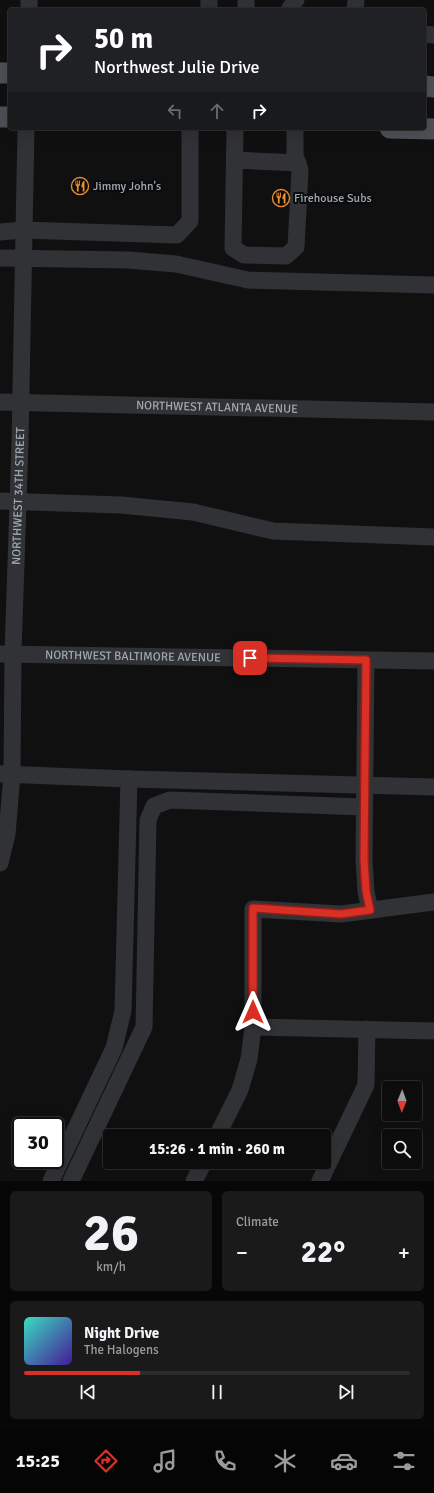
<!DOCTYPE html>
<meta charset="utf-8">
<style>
:root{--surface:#0c0c0d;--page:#1a1a1b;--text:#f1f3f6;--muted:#9a9b9d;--line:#2c2c2e;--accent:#d93025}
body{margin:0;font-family:Signika,sans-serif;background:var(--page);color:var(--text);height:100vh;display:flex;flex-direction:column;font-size:15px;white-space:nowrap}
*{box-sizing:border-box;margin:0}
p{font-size:13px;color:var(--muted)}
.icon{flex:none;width:22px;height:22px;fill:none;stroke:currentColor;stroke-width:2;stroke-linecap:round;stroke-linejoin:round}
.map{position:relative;height:1181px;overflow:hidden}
.panel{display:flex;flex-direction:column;gap:10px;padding:10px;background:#070707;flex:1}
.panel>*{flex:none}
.banner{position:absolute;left:8px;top:8px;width:418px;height:122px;border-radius:4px;box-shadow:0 4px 16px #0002,0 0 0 1px var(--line);background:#202124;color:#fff;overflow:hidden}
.needle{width:26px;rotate:181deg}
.fabs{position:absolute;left:382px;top:1081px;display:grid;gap:8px}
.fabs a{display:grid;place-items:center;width:40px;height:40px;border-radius:4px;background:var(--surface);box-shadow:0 4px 16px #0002,0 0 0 1px var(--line);font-size:20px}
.speed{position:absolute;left:12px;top:1117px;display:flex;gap:8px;font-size:20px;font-weight:700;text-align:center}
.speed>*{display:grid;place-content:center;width:52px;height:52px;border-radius:50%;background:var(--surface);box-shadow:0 4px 16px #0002,0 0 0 1px var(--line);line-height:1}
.speed .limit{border:2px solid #111;border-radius:6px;background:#fff;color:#111}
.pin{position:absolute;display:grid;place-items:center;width:34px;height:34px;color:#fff;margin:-17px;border-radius:8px;box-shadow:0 2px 6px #0006}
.me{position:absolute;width:44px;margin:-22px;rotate:0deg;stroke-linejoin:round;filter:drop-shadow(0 0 3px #0008)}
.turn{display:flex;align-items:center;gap:14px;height:84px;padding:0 20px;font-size:18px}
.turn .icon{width:52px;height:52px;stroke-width:2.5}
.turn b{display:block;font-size:28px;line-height:34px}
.lanes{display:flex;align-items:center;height:38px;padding:0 20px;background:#0003;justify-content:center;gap:20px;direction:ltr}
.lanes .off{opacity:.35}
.big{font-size:30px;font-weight:700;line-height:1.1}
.panel .tile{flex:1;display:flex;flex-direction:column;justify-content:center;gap:6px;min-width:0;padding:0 14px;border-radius:6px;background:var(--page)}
.panel .dial{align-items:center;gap:0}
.dial b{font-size:52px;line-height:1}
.song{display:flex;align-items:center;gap:12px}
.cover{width:48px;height:48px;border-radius:6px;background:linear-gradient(135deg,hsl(170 70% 55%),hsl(260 70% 35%))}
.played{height:4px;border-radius:2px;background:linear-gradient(90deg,var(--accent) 30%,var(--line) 30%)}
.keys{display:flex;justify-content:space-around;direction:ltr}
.heat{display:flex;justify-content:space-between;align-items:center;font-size:22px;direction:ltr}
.panel .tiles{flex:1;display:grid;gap:10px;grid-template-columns:1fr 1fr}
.tile:last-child{grid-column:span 2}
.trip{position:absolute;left:103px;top:1129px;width:228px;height:40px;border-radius:4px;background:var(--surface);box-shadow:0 4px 16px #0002,0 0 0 1px var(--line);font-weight:700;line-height:40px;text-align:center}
.tab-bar{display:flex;height:64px;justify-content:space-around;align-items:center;background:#050505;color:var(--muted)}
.tab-bar .icon{width:28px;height:28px}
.tab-bar .active{color:var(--accent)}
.tab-bar b{font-size:18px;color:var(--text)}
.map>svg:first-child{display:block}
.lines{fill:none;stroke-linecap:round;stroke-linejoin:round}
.minor-tunnel{stroke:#2d2f31;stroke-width:17;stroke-dasharray:17 8;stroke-linecap:butt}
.minor{stroke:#313236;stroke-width:17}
.major{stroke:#4d5055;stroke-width:21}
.route-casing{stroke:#8d1f18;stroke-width:10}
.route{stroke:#d93025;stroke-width:7}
.labels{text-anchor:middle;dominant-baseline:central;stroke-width:4;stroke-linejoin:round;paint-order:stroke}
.poi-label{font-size:12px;fill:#a1a9b2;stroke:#0b0b0c;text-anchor:start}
.street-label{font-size:12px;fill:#a1a9b2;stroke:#0b0b0c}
</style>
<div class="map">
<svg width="434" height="1181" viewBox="0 0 434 1181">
<rect width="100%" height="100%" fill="#101011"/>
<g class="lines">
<path class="minor-tunnel" d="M 209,0 L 209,10"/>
<g class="minor">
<path d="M 246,0 L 246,10"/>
<path d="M 29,10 L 29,0"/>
<path d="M 290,10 L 290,8 L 296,0"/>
<path d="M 355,10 L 356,0"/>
<path d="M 424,34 L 434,35"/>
<path d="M 235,128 L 233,248 L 244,255 L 286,256 L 296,247 L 300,170 L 295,155 L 295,128"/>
<path d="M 235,160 L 298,163"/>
<path d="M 0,232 L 23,230 L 177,235 L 190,221 L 190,128"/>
<path d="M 0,258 L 128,260 L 176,264 L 248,280 L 434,285"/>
<path id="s1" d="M 0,402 L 434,412"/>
<path d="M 0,501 L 121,505 L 193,512 L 273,531 L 434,537"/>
<path id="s2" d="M 0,654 L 434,661"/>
<path d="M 366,660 L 364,860 L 366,891 L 370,910"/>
<path d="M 1,774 L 129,779"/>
<path id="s3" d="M 0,863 L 7,834 L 12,775 L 13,654 L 20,442 L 26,128"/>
<path d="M 253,1027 L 434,1031"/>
<path d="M 217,1136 L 240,1090 L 249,1059 L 253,1027 L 253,909 L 341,914 L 434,902"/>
<path d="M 51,1181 L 114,1048 L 123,1011 L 129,779 L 434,787"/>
<path d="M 71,1181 L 144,1027 L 148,820 L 154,806 L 170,800 L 364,807"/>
<path d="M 194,1181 L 204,1162"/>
<path d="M 320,1181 L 366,1085 L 367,1029"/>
</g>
<path class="major" d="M 0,73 L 10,73
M 424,86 L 434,87
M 0,117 L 10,117
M 390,128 L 434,129"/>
</g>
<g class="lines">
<g class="route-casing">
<path id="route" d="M 250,658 L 366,660 L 364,860 L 366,891 L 370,910 L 341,914 L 253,908 L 253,1012"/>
</g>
<use href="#route" class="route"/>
</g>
<defs>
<g id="restaurant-ring" transform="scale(0.9)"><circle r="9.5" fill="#0b0b0c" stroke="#eb8f2e" stroke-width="1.5"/><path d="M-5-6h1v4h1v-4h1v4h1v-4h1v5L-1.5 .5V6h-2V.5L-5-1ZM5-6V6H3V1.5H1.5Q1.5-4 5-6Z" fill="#eb8f2e"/></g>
</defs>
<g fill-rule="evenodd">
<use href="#restaurant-ring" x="80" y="186"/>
<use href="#restaurant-ring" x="281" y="198"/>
</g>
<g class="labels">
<g class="poi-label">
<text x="93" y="186">Jimmy John's</text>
<text x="294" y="198">Firehouse Subs</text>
</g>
<g class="street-label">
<text stroke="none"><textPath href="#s1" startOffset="217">NORTHWEST ATLANTA AVENUE</textPath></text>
<text stroke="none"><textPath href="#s3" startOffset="368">NORTHWEST 34TH STREET</textPath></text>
<text stroke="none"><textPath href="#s2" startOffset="133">NORTHWEST BALTIMORE AVENUE</textPath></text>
</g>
</g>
</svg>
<div class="fabs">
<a><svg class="needle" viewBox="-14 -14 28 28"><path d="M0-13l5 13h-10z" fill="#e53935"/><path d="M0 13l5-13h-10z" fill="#9a9b9d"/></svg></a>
<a><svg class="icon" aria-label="search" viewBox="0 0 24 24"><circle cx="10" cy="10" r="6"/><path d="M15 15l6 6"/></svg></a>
</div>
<div class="speed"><div class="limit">30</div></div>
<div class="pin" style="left:250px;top:658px;background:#d93025"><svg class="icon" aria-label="arrive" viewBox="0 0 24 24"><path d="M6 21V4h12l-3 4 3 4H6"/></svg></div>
<svg class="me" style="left:253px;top:1012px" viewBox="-20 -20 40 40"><path d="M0-17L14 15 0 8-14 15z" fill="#d93025" stroke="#fff" stroke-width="4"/></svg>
<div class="trip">15:26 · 1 min · 260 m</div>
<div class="banner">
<div class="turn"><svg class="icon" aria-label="right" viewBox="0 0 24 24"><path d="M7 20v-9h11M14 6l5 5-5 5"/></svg><div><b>50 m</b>Northwest Julie Drive</div></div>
<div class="lanes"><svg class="icon off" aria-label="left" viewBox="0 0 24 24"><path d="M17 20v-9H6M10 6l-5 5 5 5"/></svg><svg class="icon off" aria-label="ahead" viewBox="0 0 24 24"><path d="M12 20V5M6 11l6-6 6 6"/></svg><svg class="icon" aria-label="right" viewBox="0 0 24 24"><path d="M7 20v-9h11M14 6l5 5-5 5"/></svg></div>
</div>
</div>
<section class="panel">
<div class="tiles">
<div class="tile dial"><b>26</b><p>km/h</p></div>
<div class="tile"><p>Climate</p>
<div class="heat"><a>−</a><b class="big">22°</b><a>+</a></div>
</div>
<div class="tile">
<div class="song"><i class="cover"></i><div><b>Night Drive</b><p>The Halogens</p></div></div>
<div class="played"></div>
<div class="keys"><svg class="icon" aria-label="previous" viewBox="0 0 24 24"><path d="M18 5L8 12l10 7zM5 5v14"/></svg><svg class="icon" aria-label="pause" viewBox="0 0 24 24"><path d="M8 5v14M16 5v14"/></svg><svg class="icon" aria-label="next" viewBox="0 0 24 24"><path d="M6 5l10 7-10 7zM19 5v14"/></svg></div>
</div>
</div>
</section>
<nav class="tab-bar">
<b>15:25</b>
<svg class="icon active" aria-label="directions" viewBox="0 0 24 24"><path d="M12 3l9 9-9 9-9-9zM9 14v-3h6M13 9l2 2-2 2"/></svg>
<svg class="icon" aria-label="music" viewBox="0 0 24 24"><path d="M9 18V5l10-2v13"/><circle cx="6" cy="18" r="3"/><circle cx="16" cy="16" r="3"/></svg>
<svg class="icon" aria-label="phone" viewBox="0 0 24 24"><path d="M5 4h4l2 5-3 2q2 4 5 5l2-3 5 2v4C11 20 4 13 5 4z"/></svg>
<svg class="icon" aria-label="climate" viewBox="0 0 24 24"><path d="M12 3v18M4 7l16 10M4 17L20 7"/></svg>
<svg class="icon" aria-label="car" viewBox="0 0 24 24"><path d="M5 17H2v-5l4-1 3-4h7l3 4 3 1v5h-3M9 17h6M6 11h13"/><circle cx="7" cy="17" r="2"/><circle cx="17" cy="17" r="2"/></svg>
<svg class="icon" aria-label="filters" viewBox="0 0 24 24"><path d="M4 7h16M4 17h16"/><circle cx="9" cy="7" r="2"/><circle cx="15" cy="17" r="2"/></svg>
</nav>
